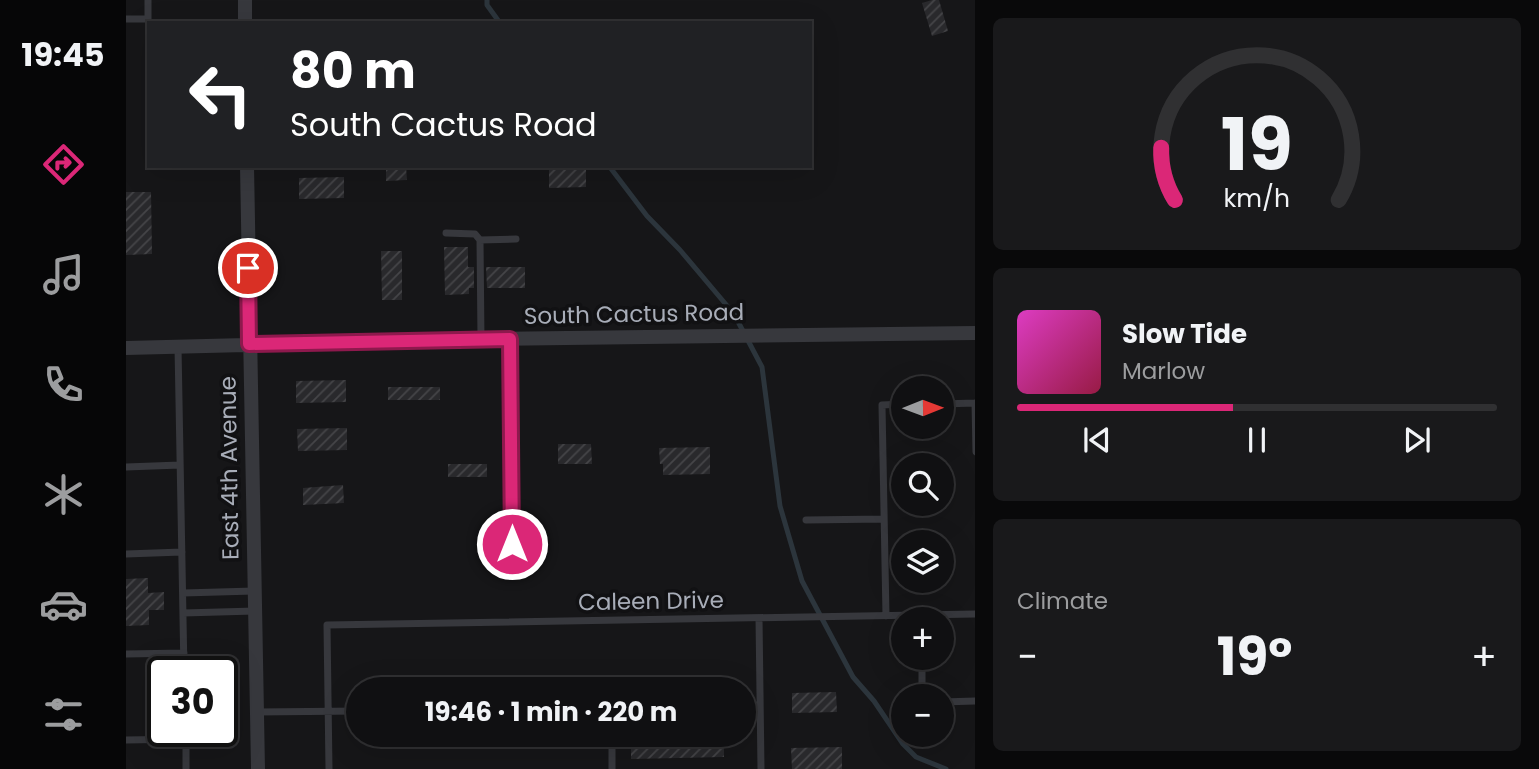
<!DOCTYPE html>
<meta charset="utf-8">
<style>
:root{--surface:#101012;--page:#19191b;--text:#f1f3f6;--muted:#9c9d9f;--line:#303032;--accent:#db2777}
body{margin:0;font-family:Poppins,sans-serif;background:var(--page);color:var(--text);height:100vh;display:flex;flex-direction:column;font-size:26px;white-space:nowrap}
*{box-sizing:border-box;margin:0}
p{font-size:23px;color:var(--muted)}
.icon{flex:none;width:38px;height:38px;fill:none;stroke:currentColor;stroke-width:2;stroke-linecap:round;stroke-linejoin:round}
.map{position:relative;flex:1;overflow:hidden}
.sheet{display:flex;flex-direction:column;gap:18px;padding:18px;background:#09090a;width:564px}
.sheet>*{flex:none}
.guide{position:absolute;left:21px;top:21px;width:665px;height:147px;border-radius:0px;box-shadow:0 7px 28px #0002,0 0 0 2px var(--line);background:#202124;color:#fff;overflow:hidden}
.needle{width:46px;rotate:89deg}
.buttons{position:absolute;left:765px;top:376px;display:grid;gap:14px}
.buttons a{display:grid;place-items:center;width:63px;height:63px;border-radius:50%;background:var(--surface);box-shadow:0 7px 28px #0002,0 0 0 2px var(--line);font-size:35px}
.speed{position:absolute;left:21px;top:656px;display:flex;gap:14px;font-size:35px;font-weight:700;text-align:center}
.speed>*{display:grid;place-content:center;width:91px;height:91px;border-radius:50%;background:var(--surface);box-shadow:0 7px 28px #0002,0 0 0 2px var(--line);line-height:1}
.speed .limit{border:4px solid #111;border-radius:10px;background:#fff;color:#111}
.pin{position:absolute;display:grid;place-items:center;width:60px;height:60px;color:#fff;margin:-30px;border:4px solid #fff;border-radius:50%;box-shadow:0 2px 7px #0007}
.me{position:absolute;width:77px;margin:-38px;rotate:0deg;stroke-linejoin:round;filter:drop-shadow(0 0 5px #0008)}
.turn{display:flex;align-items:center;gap:24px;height:147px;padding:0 28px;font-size:32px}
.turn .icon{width:91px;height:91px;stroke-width:2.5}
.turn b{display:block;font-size:49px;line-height:60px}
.big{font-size:52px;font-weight:700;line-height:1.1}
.sheet .widget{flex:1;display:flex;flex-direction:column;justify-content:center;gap:10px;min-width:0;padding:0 24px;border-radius:10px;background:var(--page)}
.sheet .dial{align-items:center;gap:0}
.dial svg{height:182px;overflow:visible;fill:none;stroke:var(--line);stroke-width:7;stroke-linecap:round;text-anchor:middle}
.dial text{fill:var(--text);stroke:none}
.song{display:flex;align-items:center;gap:21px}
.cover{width:84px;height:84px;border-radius:10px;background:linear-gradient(135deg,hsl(310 70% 55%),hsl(340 70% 35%))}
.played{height:7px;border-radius:4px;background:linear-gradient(90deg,var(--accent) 45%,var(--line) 45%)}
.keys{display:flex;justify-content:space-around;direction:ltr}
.heat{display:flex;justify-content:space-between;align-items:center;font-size:38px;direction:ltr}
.trip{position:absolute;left:220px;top:677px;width:410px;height:70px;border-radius:35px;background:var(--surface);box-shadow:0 7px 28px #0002,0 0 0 2px var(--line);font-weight:700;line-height:70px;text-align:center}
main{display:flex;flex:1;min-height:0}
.menu{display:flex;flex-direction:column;width:126px;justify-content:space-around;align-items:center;background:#060607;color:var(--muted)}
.menu .icon{width:49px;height:49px}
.menu .current{color:var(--accent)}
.menu b{font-size:32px;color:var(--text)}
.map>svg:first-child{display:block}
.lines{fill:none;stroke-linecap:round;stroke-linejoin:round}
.stream{stroke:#2c353c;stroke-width:5}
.building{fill:url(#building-hatch)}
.service{stroke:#37383d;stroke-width:7}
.minor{stroke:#37383d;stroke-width:14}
.route-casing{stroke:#8e194d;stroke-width:18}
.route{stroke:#db2777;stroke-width:12}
.labels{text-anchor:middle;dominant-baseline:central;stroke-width:7;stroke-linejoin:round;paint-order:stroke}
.street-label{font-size:23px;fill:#a8adb8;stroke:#111113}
</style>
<main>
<nav class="menu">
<b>19:45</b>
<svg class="icon current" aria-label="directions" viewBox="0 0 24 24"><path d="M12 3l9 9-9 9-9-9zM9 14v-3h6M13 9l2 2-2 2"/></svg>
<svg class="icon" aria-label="music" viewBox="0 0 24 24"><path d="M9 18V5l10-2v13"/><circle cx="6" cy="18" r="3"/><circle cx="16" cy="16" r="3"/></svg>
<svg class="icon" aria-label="phone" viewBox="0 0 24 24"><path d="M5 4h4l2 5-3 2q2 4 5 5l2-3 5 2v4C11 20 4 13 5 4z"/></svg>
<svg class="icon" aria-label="climate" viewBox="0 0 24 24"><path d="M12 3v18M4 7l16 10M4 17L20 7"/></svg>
<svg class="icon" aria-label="car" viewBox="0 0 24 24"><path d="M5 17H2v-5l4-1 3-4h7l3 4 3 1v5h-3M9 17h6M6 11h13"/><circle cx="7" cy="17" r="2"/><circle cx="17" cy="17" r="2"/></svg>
<svg class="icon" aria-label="filters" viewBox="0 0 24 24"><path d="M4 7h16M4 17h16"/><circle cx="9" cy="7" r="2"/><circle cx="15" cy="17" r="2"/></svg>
</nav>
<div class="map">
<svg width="850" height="769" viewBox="0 0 850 769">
<defs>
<pattern id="building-hatch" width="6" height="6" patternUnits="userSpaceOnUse" patternTransform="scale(1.75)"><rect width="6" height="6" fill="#29292c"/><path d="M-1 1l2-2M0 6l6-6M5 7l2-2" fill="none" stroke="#454548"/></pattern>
</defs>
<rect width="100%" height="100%" fill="#161618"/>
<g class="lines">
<path class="stream" d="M 361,0 L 361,5 L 374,23
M 483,166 L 521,216 L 554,250 L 608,314 L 636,367 L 654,506 L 676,581 L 727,677 L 748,701 L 777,744 L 790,757 L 820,769"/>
</g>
<path class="building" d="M 806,0 L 813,0 L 822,31 L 806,36 L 796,3 Z
M 260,166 L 280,166 L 281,180 L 260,181 Z
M 423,167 L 460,167 L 460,187 L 423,188 Z
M 218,177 L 218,198 L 173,199 L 173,178 Z
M 0,192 L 25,192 L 26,254 L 0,255 Z
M 318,247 L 342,247 L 342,267 L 348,267 L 348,288 L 343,288 L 343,294 L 319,295 Z
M 255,251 L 276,251 L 276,300 L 256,300 Z
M 360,267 L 399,267 L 399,288 L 361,288 Z
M 220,380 L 220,402 L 170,403 L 170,381 Z
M 262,387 L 314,387 L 314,400 L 262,400 Z
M 221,428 L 221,450 L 172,451 L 171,429 Z
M 432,444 L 465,444 L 466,464 L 432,464 Z
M 584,447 L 584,474 L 537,475 L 537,464 L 534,464 L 533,448 Z
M 322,464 L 361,464 L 361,477 L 322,477 Z
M 217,485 L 218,503 L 177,505 L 177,488 Z
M 22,578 L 22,593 L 38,592 L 38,610 L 23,610 L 23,625 L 0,626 L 0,579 Z
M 710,692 L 711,712 L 666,713 L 666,693 Z
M 505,735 L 598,735 L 598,757 L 505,759 Z
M 716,747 L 716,769 L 666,769 L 665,748 Z"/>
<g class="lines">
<path class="service" d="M 0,19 L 22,19 L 22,0
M 320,233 L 349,234 L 354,240 L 390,239
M 354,240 L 355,339
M 52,347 L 58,672
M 849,403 L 850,452
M 816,404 L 850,403
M 0,467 L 54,465
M 680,520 L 758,519
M 0,554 L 56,552
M 57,593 L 128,591
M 57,613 L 129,611
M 760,616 L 756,405 L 777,404
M 633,618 L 635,769
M 0,654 L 58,653
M 796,658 L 796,696
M 816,702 L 850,701
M 618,705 L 634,705
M 131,712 L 233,711
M 60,732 L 60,769
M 486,735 L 486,769
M 0,740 L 60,739
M 203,769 L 201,625 L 850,614"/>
<path class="minor" d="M 119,0 L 119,23
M 121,166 L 132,769
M 384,339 L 386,544
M 0,348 L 355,339 L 850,333"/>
</g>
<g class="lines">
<g class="route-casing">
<path id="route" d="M 122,268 L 123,344 L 384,339 L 386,544"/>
</g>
<use href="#route" class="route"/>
</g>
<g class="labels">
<g class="street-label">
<text transform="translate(508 314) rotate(-1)">South Cactus Road</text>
<text transform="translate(103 468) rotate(-91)">East 4th Avenue</text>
<text transform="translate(525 601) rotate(-1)">Caleen Drive</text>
</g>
</g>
</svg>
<div class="buttons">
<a><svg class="needle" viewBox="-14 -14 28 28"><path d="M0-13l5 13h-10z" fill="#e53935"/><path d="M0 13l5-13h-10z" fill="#9c9d9f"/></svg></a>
<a><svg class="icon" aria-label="search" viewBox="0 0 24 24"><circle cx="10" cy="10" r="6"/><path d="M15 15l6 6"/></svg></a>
<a><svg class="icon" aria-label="layers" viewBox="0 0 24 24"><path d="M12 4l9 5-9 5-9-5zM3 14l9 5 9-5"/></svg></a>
<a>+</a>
<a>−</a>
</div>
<div class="speed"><div class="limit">30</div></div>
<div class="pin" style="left:122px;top:268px;background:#d93025"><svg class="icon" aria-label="arrive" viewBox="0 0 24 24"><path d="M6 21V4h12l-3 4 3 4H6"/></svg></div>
<svg class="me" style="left:386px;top:544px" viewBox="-20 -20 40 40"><circle r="17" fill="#db2777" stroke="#fff" stroke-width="3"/><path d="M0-11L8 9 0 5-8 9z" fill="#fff"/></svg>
<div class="trip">19:46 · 1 min · 220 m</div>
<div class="guide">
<div class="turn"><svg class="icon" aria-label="left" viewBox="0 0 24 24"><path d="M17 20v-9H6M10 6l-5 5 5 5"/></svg><div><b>80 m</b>South Cactus Road</div></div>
</div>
</div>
<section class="sheet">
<div class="widget dial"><svg viewBox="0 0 100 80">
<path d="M14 69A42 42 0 1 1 86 69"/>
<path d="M14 69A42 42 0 0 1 8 46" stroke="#db2777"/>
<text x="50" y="56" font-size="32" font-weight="700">19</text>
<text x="50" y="72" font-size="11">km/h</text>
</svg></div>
<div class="widget">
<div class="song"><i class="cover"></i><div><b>Slow Tide</b><p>Marlow</p></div></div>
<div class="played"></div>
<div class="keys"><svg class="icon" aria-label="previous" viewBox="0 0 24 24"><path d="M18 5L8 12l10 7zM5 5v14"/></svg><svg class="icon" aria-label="pause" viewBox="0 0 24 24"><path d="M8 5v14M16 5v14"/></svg><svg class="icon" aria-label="next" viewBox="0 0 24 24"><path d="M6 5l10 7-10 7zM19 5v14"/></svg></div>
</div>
<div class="widget"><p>Climate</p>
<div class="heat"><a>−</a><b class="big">19°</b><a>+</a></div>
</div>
</section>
</main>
